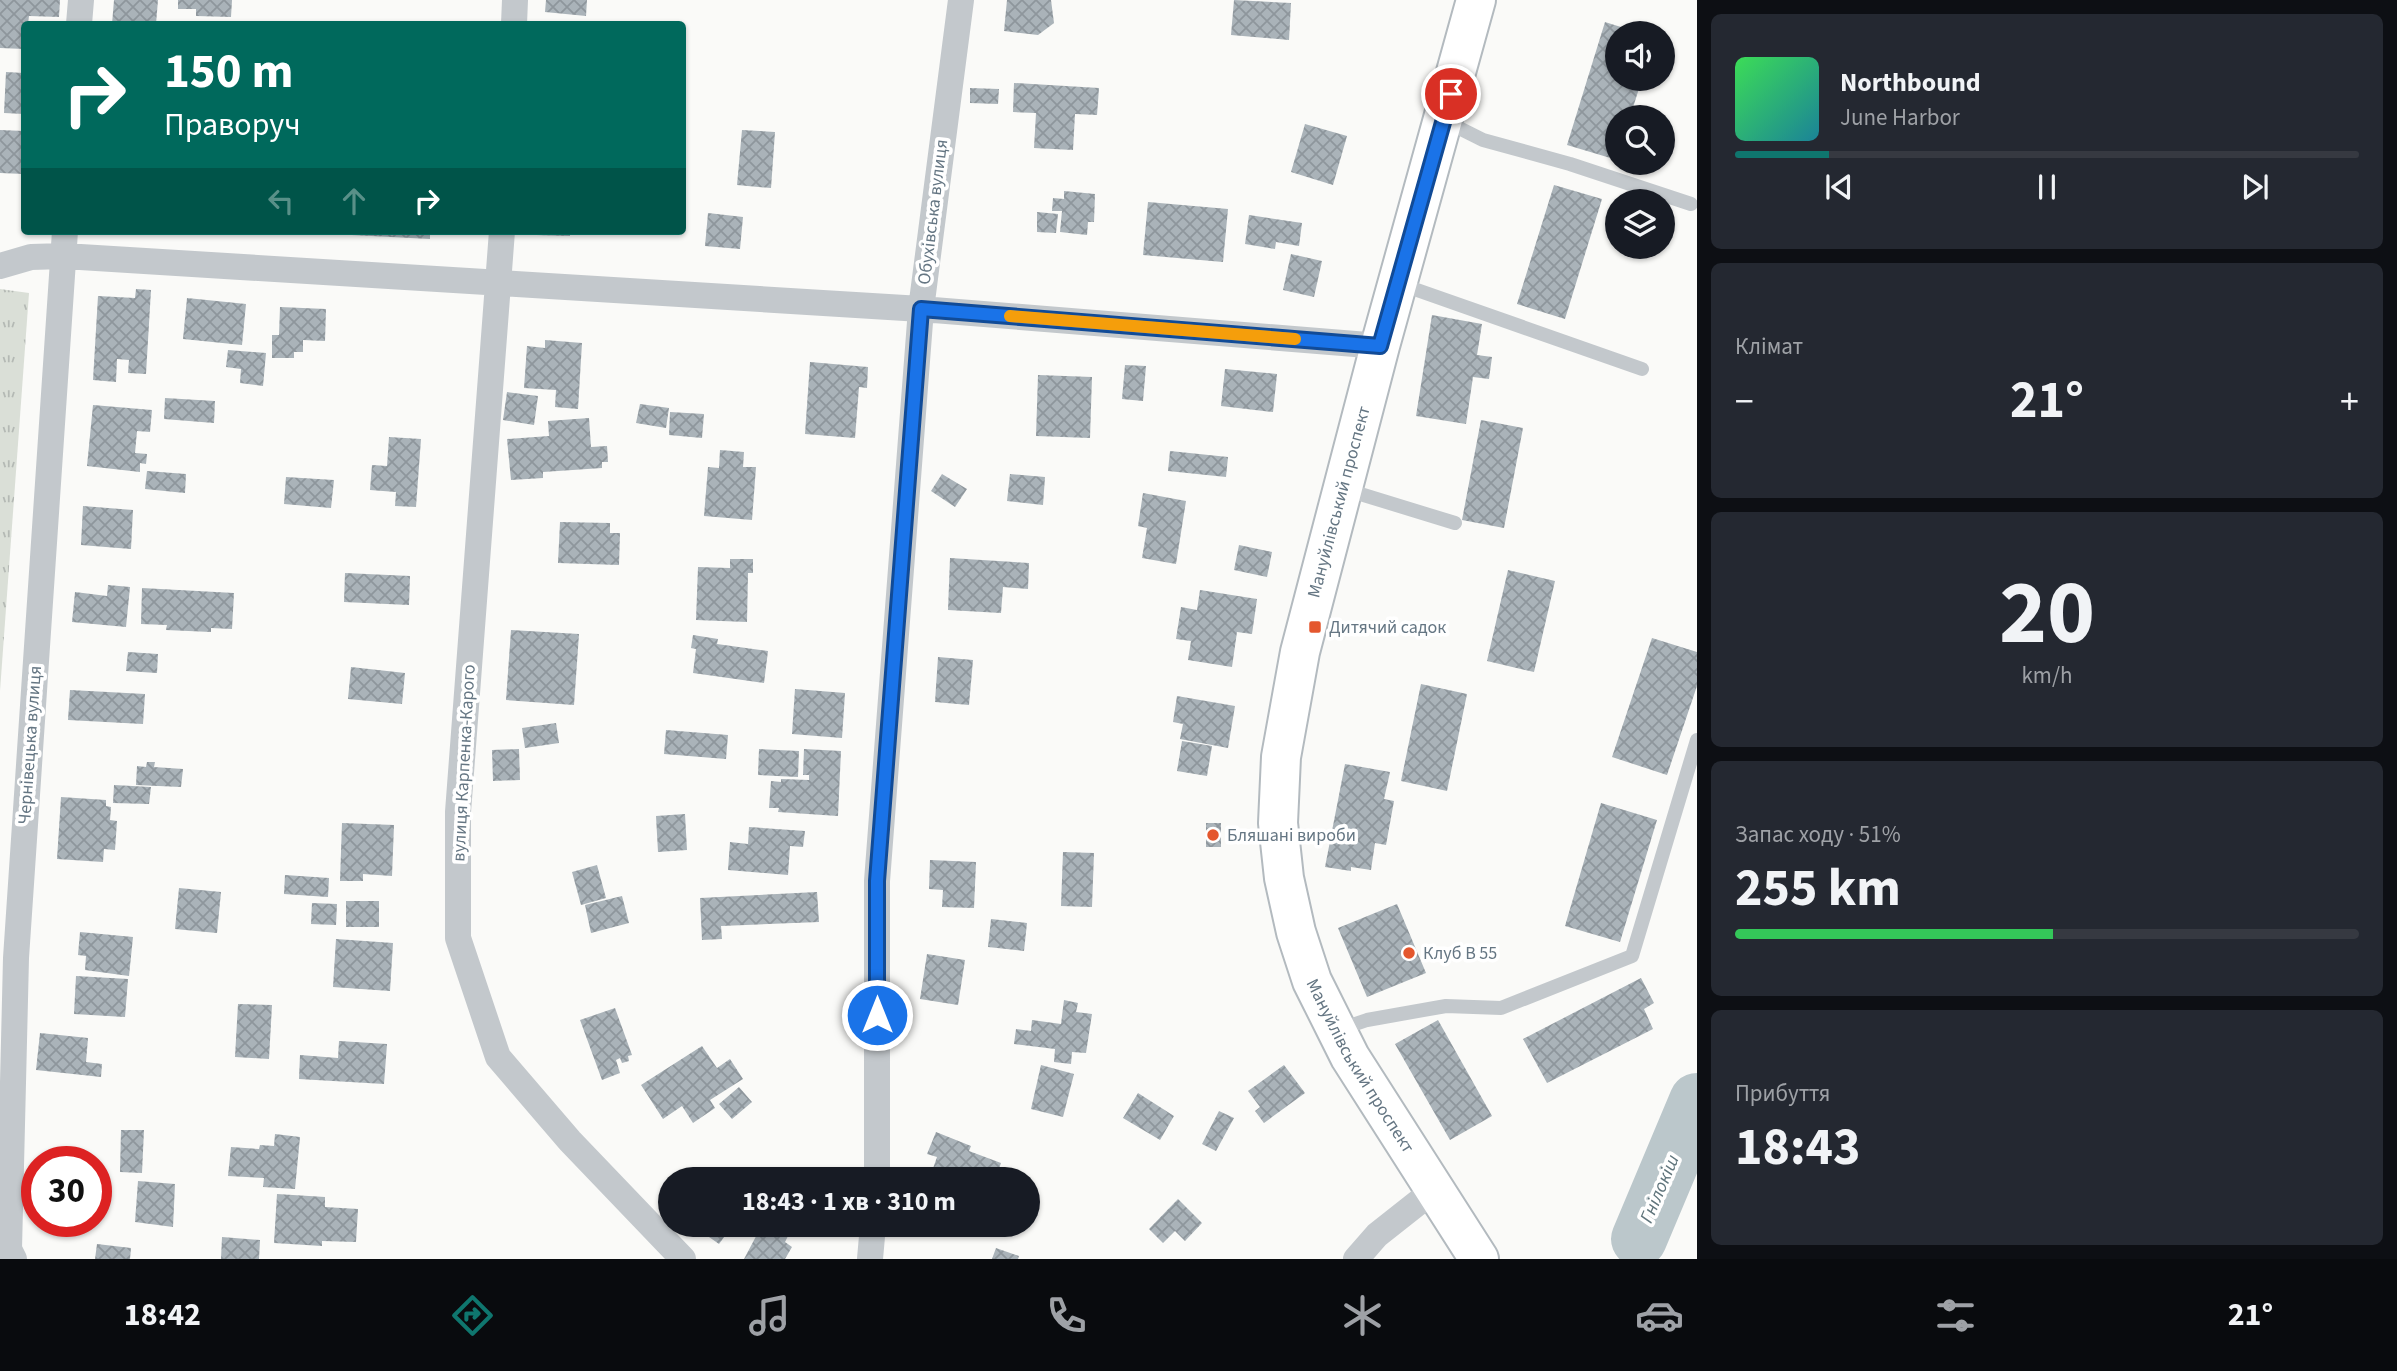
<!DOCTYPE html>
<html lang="uk">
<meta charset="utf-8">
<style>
:root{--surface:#171b24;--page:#242831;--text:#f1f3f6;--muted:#9ea1a6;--line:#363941;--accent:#0f766e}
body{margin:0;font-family:"Source Sans 3",sans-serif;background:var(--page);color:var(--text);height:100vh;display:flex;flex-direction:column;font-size:26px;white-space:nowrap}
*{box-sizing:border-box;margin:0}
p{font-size:23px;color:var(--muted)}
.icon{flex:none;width:38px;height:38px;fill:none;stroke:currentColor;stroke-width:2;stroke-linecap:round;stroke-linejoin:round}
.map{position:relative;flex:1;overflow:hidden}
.details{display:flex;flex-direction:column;gap:14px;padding:14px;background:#0d0f14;width:700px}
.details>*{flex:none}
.top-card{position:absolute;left:21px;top:21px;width:665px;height:214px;border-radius:7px;box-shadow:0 2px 5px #0004;background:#00695c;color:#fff;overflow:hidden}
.buttons{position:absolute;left:1605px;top:21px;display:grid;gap:14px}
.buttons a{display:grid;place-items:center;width:70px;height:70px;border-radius:50%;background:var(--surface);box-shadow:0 2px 5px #0004;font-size:35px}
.speed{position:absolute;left:21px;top:1146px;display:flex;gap:14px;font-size:35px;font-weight:700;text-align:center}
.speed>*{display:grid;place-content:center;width:91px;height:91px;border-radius:50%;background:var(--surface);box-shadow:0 2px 5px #0004;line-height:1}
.speed .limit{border:10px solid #d22;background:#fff;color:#111}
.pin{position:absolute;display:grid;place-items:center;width:60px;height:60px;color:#fff;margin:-30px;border:4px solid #fff;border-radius:50%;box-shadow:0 2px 7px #0007}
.me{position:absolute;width:77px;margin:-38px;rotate:0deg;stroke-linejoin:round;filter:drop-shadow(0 0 5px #0008)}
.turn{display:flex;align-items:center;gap:24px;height:147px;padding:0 28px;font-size:32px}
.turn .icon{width:91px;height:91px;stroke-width:2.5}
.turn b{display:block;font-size:49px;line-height:60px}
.lanes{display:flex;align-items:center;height:66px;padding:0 28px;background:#0003;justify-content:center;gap:35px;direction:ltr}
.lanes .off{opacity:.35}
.big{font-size:52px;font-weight:700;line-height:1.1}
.details .widget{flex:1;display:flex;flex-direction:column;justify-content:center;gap:10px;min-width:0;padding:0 24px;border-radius:10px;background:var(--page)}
.details .dial{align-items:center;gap:0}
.dial b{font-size:91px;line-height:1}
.song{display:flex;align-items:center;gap:21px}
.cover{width:84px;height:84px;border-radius:10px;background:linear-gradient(135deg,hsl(130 70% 55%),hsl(190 70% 35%))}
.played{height:7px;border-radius:4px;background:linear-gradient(90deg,var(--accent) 15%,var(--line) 15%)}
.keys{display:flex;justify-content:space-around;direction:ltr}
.heat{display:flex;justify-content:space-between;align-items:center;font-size:38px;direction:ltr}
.charge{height:10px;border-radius:5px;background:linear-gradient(90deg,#34c759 51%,var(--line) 0)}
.trip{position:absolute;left:658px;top:1167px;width:382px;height:70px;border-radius:35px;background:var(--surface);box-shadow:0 2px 5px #0004;font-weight:700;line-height:70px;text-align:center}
.dock{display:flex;height:112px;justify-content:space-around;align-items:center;background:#090b0e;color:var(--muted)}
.dock .icon{width:49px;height:49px}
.dock .selected{color:var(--accent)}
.dock b{font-size:32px;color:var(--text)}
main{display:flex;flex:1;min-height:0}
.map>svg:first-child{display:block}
.park{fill:url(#park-tufts)}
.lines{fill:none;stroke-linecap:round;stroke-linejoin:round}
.river{stroke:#bbc7cb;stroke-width:56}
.building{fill:url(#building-cross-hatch)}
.secondary-casing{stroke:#b3babf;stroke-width:42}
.service{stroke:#c3c8cc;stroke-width:14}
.minor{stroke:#c3c8cc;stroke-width:26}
.secondary{stroke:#fff;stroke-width:38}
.route-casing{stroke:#114b97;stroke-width:18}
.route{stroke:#1a73e8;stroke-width:12}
.slow{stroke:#f59e0b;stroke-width:12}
.poi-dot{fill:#e4572e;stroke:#fff;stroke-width:2.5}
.labels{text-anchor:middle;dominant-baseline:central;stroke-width:7;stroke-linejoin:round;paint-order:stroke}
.street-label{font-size:18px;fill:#657683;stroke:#fff}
.poi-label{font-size:18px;fill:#657683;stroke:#fff;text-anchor:start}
.water-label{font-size:19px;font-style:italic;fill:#60757c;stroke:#fff}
</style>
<main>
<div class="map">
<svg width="1697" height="1259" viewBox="0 0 1697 1259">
<defs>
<pattern id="park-tufts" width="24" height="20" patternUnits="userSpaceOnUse" patternTransform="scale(1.75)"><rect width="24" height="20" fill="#dadfd7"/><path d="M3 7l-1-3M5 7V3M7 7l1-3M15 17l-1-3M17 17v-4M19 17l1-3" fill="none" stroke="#b4b9b4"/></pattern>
<pattern id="building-cross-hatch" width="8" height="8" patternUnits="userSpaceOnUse" patternTransform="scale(1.75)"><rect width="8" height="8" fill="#aab3b9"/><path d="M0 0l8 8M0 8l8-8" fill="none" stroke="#8e969c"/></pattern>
</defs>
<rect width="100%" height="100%" fill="#fafaf8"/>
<path class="park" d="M 0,289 L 29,293 L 0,691 Z"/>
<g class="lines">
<path class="river" d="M 1639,1239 L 1697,1101"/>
</g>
<path class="building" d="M 0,0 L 60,0 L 59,17 L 29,16 L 28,24 L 24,24 L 24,49 L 0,48 Z
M 114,0 L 158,0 L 156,24 L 112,24 Z
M 178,0 L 232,0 L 231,17 L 196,16 L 196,9 L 178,9 Z
M 546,0 L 587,0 L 586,16 L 545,12 Z
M 1007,0 L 1051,0 L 1054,23 L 1038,35 L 1004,31 Z
M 1234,0 L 1291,3 L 1289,40 L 1231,35 Z
M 1605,22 L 1640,33 L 1617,33 L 1617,79 L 1642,79 L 1630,117 L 1617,117 L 1617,160 L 1567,145 Z
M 6,72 L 24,73 L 24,114 L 4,113 Z
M 1014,83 L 1099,88 L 1097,115 L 1075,114 L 1073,150 L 1034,148 L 1036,113 L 1013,112 Z
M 970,88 L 999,89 L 998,104 L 970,103 Z
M 1305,124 L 1347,136 L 1333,185 L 1291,172 Z
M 0,130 L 24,131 L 24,174 L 0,173 Z
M 742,130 L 775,132 L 771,188 L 737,185 Z
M 1554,185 L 1602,199 L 1565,319 L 1517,304 Z
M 1064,191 L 1095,194 L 1094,222 L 1088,222 L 1087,235 L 1060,232 L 1062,211 L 1052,211 L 1053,198 L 1064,199 Z
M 1148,202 L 1228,209 L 1223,262 L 1143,255 Z
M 1037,212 L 1058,214 L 1056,233 L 1037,232 Z
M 708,213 L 743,217 L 740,249 L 705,246 Z
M 1249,215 L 1302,223 L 1299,246 L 1276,242 L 1275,249 L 1245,244 Z
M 352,231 L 430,231 L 430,239 L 352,235 Z
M 537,231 L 570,231 L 570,236 L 536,235 Z
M 1291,254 L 1322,261 L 1314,297 L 1283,290 Z
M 136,289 L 151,290 L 146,374 L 128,373 L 129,360 L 117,359 L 116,382 L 93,380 L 98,296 L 135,298 Z
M 187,298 L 246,304 L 242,345 L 183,339 Z
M 280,307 L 326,309 L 325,341 L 303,340 L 303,352 L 294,352 L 294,358 L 272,358 L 272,335 L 279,335 Z
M 1432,315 L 1482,324 L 1477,355 L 1492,357 L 1489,379 L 1473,377 L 1466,424 L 1416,416 Z
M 545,340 L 582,343 L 578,409 L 555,407 L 556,390 L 524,388 L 527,346 L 545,348 Z
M 228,350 L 266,353 L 263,386 L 240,383 L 241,369 L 226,367 Z
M 810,362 L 868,367 L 867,388 L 859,387 L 855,438 L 805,434 Z
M 1125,365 L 1146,366 L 1143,401 L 1122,399 Z
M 1225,369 L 1277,374 L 1273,412 L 1221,406 Z
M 1038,375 L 1092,377 L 1090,438 L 1036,436 Z
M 507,392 L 538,396 L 534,425 L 503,420 Z
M 165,398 L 215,401 L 214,423 L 164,419 Z
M 640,404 L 669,408 L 666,428 L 636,423 Z
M 93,405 L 152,410 L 150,432 L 137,431 L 135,453 L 147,454 L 146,464 L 140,463 L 140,472 L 87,466 Z
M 670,412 L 704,414 L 702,438 L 669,435 Z
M 589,418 L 591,447 L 607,446 L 608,462 L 602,462 L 602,468 L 543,472 L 543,478 L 511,480 L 507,439 L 549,436 L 548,421 Z
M 1481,420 L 1523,428 L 1504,528 L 1462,520 Z
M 389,437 L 421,439 L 416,507 L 395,506 L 396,492 L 370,490 L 372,465 L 387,466 Z
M 720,450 L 744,452 L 743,467 L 756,467 L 752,520 L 704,516 L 708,467 L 719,468 Z
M 1170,451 L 1228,457 L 1226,477 L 1168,471 Z
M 147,471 L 186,474 L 185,493 L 145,489 Z
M 942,474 L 967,489 L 955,507 L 931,491 Z
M 1010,474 L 1045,477 L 1043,505 L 1007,501 Z
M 286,477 L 334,480 L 331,508 L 284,504 Z
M 1143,493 L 1186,501 L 1176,564 L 1142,558 L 1147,528 L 1138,526 Z
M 83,506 L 133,510 L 131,549 L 81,545 Z
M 560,522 L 610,523 L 610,533 L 620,533 L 619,565 L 558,563 Z
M 1239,545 L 1272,552 L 1267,577 L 1234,570 Z
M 950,558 L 1029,563 L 1028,589 L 1003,587 L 1001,613 L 948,610 Z
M 730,559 L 753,559 L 753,573 L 748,573 L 747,622 L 696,620 L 698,567 L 730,568 Z
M 1508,570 L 1555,581 L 1534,672 L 1487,661 Z
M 345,573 L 410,576 L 409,605 L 344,602 Z
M 108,585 L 130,587 L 126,627 L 72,622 L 75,592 L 107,596 Z
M 142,588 L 234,593 L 232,629 L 211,628 L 211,632 L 166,630 L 167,625 L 141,624 Z
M 1200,590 L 1257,599 L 1252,634 L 1237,632 L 1232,667 L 1188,660 L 1191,641 L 1176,639 L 1181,607 L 1197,610 Z
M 511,630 L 579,634 L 574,705 L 506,700 Z
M 693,635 L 718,639 L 717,644 L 768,651 L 764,683 L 693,673 L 696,649 L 691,648 Z
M 1652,638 L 1697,652 L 1697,686 L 1667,775 L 1612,757 Z
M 128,652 L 158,654 L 157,673 L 126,671 Z
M 938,657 L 973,660 L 969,705 L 935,702 Z
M 351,667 L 405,673 L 402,704 L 348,699 Z
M 1421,684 L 1467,694 L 1447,791 L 1401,781 Z
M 795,689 L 845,693 L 842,738 L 792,734 Z
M 70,690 L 145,694 L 143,724 L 68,720 Z
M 1177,696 L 1235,706 L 1228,748 L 1180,739 L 1183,724 L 1173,722 Z
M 556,723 L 559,743 L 525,748 L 522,728 Z
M 666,730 L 728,735 L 726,759 L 664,754 Z
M 1182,741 L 1212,746 L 1207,776 L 1177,771 Z
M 519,749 L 520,780 L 493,781 L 492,750 Z
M 759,749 L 799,751 L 798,777 L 758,775 Z
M 804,749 L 841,751 L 838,816 L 778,812 L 779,808 L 769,808 L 771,781 L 781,782 L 781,779 L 809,780 L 809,775 L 803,775 Z
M 147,762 L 155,762 L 154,767 L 183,769 L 181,787 L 136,785 L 137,766 L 146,767 Z
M 1345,764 L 1390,772 L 1384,799 L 1394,801 L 1386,845 L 1375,843 L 1371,870 L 1351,867 L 1351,871 L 1325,867 Z
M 114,785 L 151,787 L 149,804 L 113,803 Z
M 61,797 L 106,800 L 106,806 L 111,807 L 110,820 L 117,821 L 115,850 L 104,849 L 103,862 L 57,859 Z
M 1601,803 L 1657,820 L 1620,942 L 1565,926 Z
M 685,814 L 687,850 L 658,852 L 656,816 Z
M 342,823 L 394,825 L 392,876 L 363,874 L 363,881 L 340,881 Z
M 1206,823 L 1221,823 L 1221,847 L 1206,847 Z
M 749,827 L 805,831 L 803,847 L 790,846 L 788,875 L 728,870 L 730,842 L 748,844 Z
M 1063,852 L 1094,853 L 1092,907 L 1061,906 Z
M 930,860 L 976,862 L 974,908 L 942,907 L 943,890 L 929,889 Z
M 597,865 L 606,898 L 581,905 L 572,872 Z
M 285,875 L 329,878 L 328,897 L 284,894 Z
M 179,888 L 221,892 L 217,933 L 175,929 Z
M 817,892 L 819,922 L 721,926 L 722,939 L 702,940 L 700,898 Z
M 622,896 L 629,923 L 591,933 L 585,905 Z
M 346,901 L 379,901 L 379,927 L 346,927 Z
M 312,903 L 337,904 L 336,925 L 311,924 Z
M 1397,904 L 1426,973 L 1367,997 L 1338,928 Z
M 991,919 L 1027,923 L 1024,951 L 988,947 Z
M 80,932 L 133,937 L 129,976 L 85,970 L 86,956 L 78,955 Z
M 336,939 L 393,943 L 390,991 L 333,987 Z
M 927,954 L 965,960 L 958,1005 L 920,999 Z
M 76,976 L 128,979 L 125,1017 L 74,1014 Z
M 1641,978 L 1654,1003 L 1644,1009 L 1653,1029 L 1547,1083 L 1523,1039 Z
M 1064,1000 L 1078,1003 L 1076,1012 L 1092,1014 L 1086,1053 L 1072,1052 L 1071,1064 L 1054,1062 L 1055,1049 L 1014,1044 L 1016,1029 L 1031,1031 L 1032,1020 L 1061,1024 Z
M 238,1004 L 272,1005 L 269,1059 L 235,1057 Z
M 615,1008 L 632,1055 L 628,1056 L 629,1061 L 622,1063 L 620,1058 L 616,1060 L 620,1073 L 602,1080 L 580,1020 Z
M 1438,1020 L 1492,1116 L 1450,1140 L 1395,1044 Z
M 40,1033 L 88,1038 L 86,1062 L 102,1064 L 101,1077 L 36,1070 Z
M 339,1041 L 387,1044 L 384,1084 L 299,1079 L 300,1055 L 338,1058 Z
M 702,1046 L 717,1068 L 730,1059 L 743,1079 L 710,1100 L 715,1108 L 693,1123 L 682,1106 L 663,1119 L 641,1085 Z
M 1041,1065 L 1074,1074 L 1063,1117 L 1031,1109 Z
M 1284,1065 L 1305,1093 L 1264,1123 L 1255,1111 L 1260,1107 L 1248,1091 Z
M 739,1087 L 752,1102 L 732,1119 L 719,1104 Z
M 1138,1093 L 1174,1116 L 1160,1140 L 1123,1118 Z
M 1219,1111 L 1234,1118 L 1216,1151 L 1202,1144 Z
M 121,1130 L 144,1130 L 142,1173 L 120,1172 Z
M 936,1132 L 971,1146 L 969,1151 L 1001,1163 L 995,1180 L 929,1180 L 937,1157 L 927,1154 Z
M 275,1134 L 300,1137 L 295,1189 L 263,1187 L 264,1178 L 228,1176 L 231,1147 L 259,1149 L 260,1145 L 274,1146 Z
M 138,1181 L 175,1184 L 173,1227 L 135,1222 Z
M 277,1194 L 325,1197 L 325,1207 L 358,1209 L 356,1242 L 322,1241 L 322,1246 L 274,1243 Z
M 1178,1199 L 1202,1223 L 1185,1241 L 1175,1231 L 1163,1243 L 1149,1229 Z
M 692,1225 L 733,1225 L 719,1244 Z
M 762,1225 L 787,1225 L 792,1228 L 785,1242 L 792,1247 L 785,1259 L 744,1259 Z
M 222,1237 L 260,1240 L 259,1259 L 221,1259 Z
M 97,1244 L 131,1248 L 130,1259 L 95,1259 Z
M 996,1248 L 1019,1256 L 1018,1259 L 992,1259 Z"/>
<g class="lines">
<g class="secondary-casing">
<g id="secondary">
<path id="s1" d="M 1476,0 L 1380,346 L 1300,652 L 1281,757 L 1278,823 L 1284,878 L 1296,932 L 1312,981 L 1350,1057 L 1479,1259"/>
</g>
</g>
<path class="service" d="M 1445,121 L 1483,140 L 1570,164 L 1691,204
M 1400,284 L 1642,369
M 1344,489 L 1455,523
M 1338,1030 L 1367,1020 L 1446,1006 L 1501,1008 L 1632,956 L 1697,740"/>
<path class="minor" d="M 79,24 L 81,0
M 514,24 L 515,0
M 502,231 L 458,812 L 458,938 L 498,1057 L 570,1141 L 683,1259
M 0,266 L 31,257 L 64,256 L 921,309 L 1380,346
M 877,1180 L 877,881 L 921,309 L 961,0
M 14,1259 L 9,1249 L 16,958 L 65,231
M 870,1259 L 873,1225
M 1356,1259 L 1377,1235 L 1434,1190"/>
<use href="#secondary" class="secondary"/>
</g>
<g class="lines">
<g class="route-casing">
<path id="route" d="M 877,1015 L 877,881 L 921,309 L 1380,346 L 1451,94"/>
</g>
<use href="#route" class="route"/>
<path class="slow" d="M 1010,316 L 1295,339"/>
</g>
<g class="poi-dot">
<rect x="1308" y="620" width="14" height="14" rx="3.5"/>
<circle cx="1213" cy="835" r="7"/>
<circle cx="1409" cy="953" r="7"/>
</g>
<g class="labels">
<g class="street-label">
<text transform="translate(933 212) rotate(-83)">Обухівська вулиця</text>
<text transform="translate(1339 502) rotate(-75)">Мануйлівський проспект</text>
<text transform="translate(30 745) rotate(-86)">Чернівецька вулиця</text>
<text transform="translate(464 763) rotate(-87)">вулиця Карпенка-Карого</text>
<text stroke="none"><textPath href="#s1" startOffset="1108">Мануйлівський проспект</textPath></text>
</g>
<g class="poi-label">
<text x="1329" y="627">Дитячий садок</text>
<text x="1227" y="835">Бляшані вироби</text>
<text x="1423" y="953">Клуб В 55</text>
</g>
<g class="water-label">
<text transform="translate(1660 1189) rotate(-67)">Гнілокіш</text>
</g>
</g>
</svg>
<div class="buttons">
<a><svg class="icon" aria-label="sound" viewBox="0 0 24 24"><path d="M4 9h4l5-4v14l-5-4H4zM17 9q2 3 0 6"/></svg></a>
<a><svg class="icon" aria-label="search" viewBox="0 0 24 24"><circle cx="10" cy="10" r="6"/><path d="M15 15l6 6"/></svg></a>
<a><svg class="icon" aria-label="layers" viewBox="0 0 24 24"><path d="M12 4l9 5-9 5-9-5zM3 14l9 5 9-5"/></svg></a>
</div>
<div class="speed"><div class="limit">30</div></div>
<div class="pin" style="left:1451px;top:94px;background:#d93025"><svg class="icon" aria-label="arrive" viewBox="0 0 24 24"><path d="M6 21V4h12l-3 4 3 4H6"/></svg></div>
<svg class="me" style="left:877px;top:1015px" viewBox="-20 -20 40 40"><circle r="17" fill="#1a73e8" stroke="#fff" stroke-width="3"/><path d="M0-11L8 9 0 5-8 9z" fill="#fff"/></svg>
<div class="trip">18:43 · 1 хв · 310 m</div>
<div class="top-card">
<div class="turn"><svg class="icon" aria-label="right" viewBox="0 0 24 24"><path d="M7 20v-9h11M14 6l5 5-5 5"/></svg><div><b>150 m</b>Праворуч</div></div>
<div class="lanes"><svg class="icon off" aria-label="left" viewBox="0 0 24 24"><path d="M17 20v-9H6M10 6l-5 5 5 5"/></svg><svg class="icon off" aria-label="ahead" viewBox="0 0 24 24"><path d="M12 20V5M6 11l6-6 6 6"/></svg><svg class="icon" aria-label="right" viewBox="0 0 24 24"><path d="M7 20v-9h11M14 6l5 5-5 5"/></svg></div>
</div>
</div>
<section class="details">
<div class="widget">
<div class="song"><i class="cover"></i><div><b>Northbound</b><p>June Harbor</p></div></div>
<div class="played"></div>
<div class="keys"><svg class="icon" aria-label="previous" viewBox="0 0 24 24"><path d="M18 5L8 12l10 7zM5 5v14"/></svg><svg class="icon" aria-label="pause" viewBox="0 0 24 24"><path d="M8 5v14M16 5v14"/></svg><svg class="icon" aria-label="next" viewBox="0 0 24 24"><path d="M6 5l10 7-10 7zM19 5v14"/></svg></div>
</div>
<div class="widget"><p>Клімат</p>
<div class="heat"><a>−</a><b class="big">21°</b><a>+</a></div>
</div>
<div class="widget dial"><b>20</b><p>km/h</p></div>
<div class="widget"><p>Запас ходу · 51%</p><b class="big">255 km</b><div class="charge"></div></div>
<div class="widget"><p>Прибуття</p><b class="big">18:43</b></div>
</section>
</main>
<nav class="dock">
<b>18:42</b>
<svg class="icon selected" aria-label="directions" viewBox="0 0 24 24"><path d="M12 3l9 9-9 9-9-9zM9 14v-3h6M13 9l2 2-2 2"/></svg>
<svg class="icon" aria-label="music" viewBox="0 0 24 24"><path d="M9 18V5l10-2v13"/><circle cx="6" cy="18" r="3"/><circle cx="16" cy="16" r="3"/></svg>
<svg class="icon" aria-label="phone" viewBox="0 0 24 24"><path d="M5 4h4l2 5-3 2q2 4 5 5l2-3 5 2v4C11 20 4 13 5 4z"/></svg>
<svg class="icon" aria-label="climate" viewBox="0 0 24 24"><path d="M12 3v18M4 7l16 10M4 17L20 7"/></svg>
<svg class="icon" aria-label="car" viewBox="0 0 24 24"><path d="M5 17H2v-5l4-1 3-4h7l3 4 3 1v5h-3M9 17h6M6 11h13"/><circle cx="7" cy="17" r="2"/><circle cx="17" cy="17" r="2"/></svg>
<svg class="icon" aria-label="filters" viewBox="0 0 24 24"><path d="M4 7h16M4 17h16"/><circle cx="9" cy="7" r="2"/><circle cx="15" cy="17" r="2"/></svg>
<b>21°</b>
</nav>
